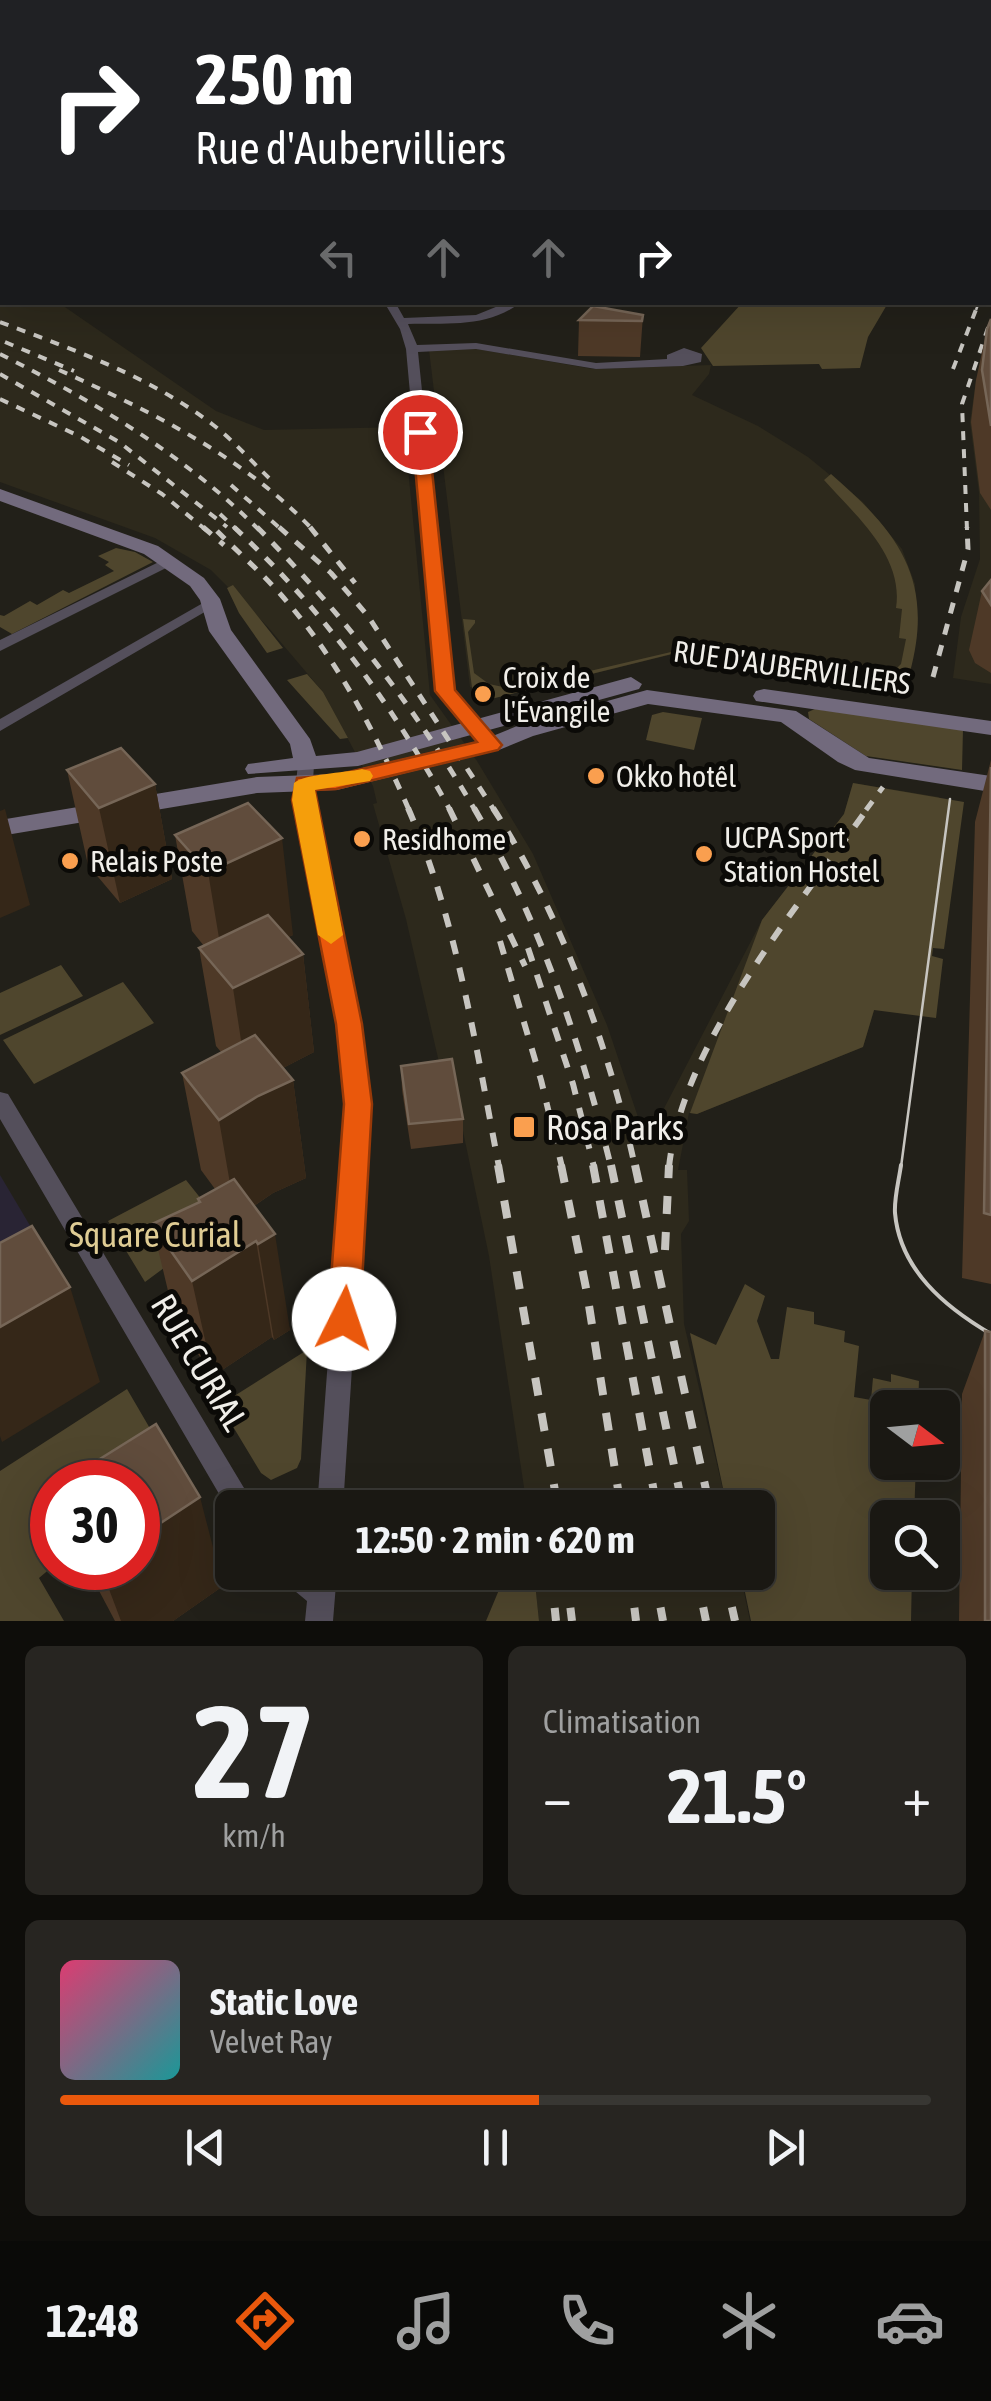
<!DOCTYPE html>
<html lang="fr">
<meta charset="utf-8">
<style>
:root{--surface:#1a1813;--page:#272521;--text:#f1f3f6;--muted:#9fa0a0;--line:#383733;--accent:#ea580c}
body{margin:0;font-family:"Asap Condensed",sans-serif;background:var(--page);color:var(--text);height:100vh;display:flex;flex-direction:column;font-size:38px;white-space:nowrap}
*{box-sizing:border-box;margin:0}
p{font-size:32px;color:var(--muted)}
.icon{flex:none;width:55px;height:55px;fill:none;stroke:currentColor;stroke-width:2;stroke-linecap:round;stroke-linejoin:round}
.map{position:relative;height:1621px;overflow:hidden}
.drawer{display:flex;flex-direction:column;gap:25px;padding:25px;background:#0e0d0a;flex:1}
.drawer>*{flex:none}
.guide{position:absolute;left:0px;top:0px;width:992px;height:305px;box-shadow:0 10px 40px #0002,0 0 0 2px var(--line);background:#202124;color:#fff;overflow:hidden}
.needle{width:65px;rotate:106deg}
.controls{position:absolute;left:870px;top:1390px;display:grid;gap:20px}
.controls a{display:grid;place-items:center;width:90px;height:90px;border-radius:15px;background:var(--surface);box-shadow:0 10px 40px #0002,0 0 0 2px var(--line);font-size:50px}
.speed{position:absolute;left:30px;top:1460px;display:flex;gap:20px;font-size:50px;font-weight:700;text-align:center}
.speed>*{display:grid;place-content:center;width:130px;height:130px;border-radius:50%;background:var(--surface);box-shadow:0 10px 40px #0002,0 0 0 2px var(--line);line-height:1}
.speed .limit{border:15px solid #d22;background:#fff;color:#111}
.pin{position:absolute;display:grid;place-items:center;width:85px;height:85px;color:#fff;margin:-42px;border:5px solid #fff;border-radius:50%;box-shadow:0 2px 10px #0007}
.me{position:absolute;width:110px;margin:-55px;rotate:4deg;stroke-linejoin:round;filter:drop-shadow(0 0 8px #0008)}
.turn{display:flex;align-items:center;gap:35px;height:210px;padding:0 30px;font-size:45px}
.turn .icon{width:130px;height:130px;stroke-width:2.5}
.turn b{display:block;font-size:70px;line-height:85px}
.lanes{display:flex;align-items:center;height:95px;padding:0 30px;background:#0003;justify-content:center;gap:50px;direction:ltr}
.lanes .off{opacity:.35}
.big{font-size:75px;font-weight:700;line-height:1.1}
.drawer .widget{flex:1;display:flex;flex-direction:column;justify-content:center;gap:15px;min-width:0;padding:0 35px;border-radius:15px;background:var(--page)}
.drawer .dial{align-items:center;gap:0}
.dial b{font-size:130px;line-height:1}
.song{display:flex;align-items:center;gap:30px}
.cover{width:120px;height:120px;border-radius:15px;background:linear-gradient(135deg,hsl(340 70% 55%),hsl(180 70% 35%))}
.played{height:10px;border-radius:5px;background:linear-gradient(90deg,var(--accent) 55%,var(--line) 55%)}
.keys{display:flex;justify-content:space-around;direction:ltr}
.heat{display:flex;justify-content:space-between;align-items:center;font-size:55px;direction:ltr}
.drawer .tiles{flex:1;display:grid;gap:25px;grid-template-columns:1fr 1fr}
.widget:last-child{grid-column:span 2}
.trip{position:absolute;left:215px;top:1490px;width:560px;height:100px;border-radius:15px;background:var(--surface);box-shadow:0 10px 40px #0002,0 0 0 2px var(--line);font-weight:700;line-height:100px;text-align:center}
.tabs{display:flex;height:160px;justify-content:space-around;align-items:center;background:#0a0a08;color:var(--muted)}
.tabs .icon{width:70px;height:70px}
.tabs .selected{color:var(--accent)}
.tabs b{font-size:45px;color:var(--text)}
.map>svg:first-child{display:block}
.built{fill:#2d291c}
.education{fill:#292434}
.green{fill:#4f462d}
.lines{fill:none;stroke-linecap:round;stroke-linejoin:round}
.street{fill:#544f5b;fill-rule:evenodd}
.secondary{fill:#726a7d;fill-rule:evenodd}
.primary{fill:#887e97;fill-rule:evenodd}
.tram-far1{stroke:#c7c5c0;stroke-width:2.5}
.tram{stroke:#c7c5c0;stroke-width:4}
.rail-far4{stroke:#c7c5c0;stroke-width:2.5;stroke-dasharray:5 5;stroke-linecap:butt}
.rail-far3{stroke:#c7c5c0;stroke-width:4;stroke-dasharray:9 9;stroke-linecap:butt}
.rail-far2{stroke:#c7c5c0;stroke-width:5;stroke-dasharray:11 11;stroke-linecap:butt}
.rail-far1{stroke:#c7c5c0;stroke-width:6;stroke-dasharray:14 14;stroke-linecap:butt}
.rail{stroke:#c7c5c0;stroke-width:8;stroke-dasharray:18 18;stroke-linecap:butt}
.wall{fill:#4e3927}
.shaded-wall{fill:#352718}
.building{fill:#604c3c;stroke:#766657;stroke-width:2.5}
.route{fill:#ea580c;stroke:#983908;stroke-width:2.5}
.slow{fill:#f59e0b}
.poi-dot{fill:#fa9f4f;stroke:#0b0a07;stroke-width:4}
.labels{text-anchor:middle;dominant-baseline:central;stroke-width:10;stroke-linejoin:round;paint-order:stroke}
.street-label{font-size:30px;fill:#f0eee9;stroke:#0b0a07}
.poi-label{font-size:30px;fill:#f0eee9;stroke:#0b0a07;text-anchor:start}
.near-poi-label{font-size:35px;fill:#f0eee9;stroke:#0b0a07;text-anchor:start}
.near-park-label{font-size:35px;fill:#dfcc94;stroke:#0b0a07}
.near-street-label{font-size:35px;fill:#f0eee9;stroke:#0b0a07}
</style>
<div class="map">
<svg width="991" height="1621" viewBox="0 0 991 1621">
<rect width="100%" height="100%" fill="#222019"/>
<path class="built" d="M 0,275 L 2,302 L 59,303 L 216,411 L 264,430 L 404,427 L 430,695 L 477,761 L 533,854 L 607,1025 L 640,1123 L 659,1118 L 762,920 L 844,814 L 853,783 L 939,797 L 863,1047 L 697,1114 L 689,1113 L 678,1170 L 687,1170 L 689,1221 L 681,1234 L 684,1324 L 727,1507 L 527,1507 L 489,1256 L 459,1112 L 444,1084 L 406,919 L 373,804 L 377,803 L 373,786 L 323,692 L 267,626 L 211,570 L 155,538 L 0,482 Z
M 991,341 L 991,684 L 953,678 L 961,617 L 980,559 L 979,493 L 970,422 L 976,380 Z
M 477,349 L 593,369 L 711,365 L 709,374 L 692,395 L 758,426 L 808,457 L 863,502 L 902,549 L 915,584 L 917,627 L 910,672 L 710,645 L 499,697 L 470,687 L 429,350 Z
M 534,1573 L 740,1573 L 750,1621 L 539,1621 Z"/>
<path class="education" d="M 0,1175 L 51,1261 L 0,1290 Z"/>
<path class="green" d="M 742,303 L 742,302 L 888,303 L 868,337 L 860,368 L 822,369 L 819,364 L 713,366 L 701,348 Z
M 831,474 C 898,532 935,579 910,672 L 783,655 L 897,668 L 901,664 L 906,639 L 899,638 L 902,609 L 896,608 C 904,556 856,516 824,480 Z
M 116,548 L 135,552 L 153,562 L 12,634 L 0,627 L 0,615 L 4,616 L 30,601 L 37,605 L 63,590 L 69,593 L 114,571 L 105,565 L 109,562 L 98,556 Z
M 233,585 L 283,648 L 267,653 L 239,613 L 227,588 Z
M 463,619 L 475,620 L 475,623 L 468,632 L 474,673 L 489,684 L 513,689 L 718,641 L 731,647 L 712,644 L 487,700 L 480,693 L 473,695 Z
M 825,670 L 902,681 L 900,694 L 823,683 Z
M 307,674 L 323,692 L 348,738 L 340,739 L 287,680 Z
M 815,709 L 963,729 L 962,770 L 866,756 L 809,719 L 808,712 Z
M 663,712 L 702,718 L 694,750 L 646,740 L 652,715 Z
M 853,783 L 964,802 L 944,949 L 933,948 L 932,956 L 943,959 L 936,1018 L 874,1010 L 863,1047 L 697,1114 L 690,1113 L 762,920 L 844,814 Z
M 61,965 L 83,996 L 0,1035 L 0,993 Z
M 123,982 L 154,1023 L 34,1084 L 3,1040 Z
M 186,1180 L 222,1225 L 145,1282 L 108,1221 Z
M 745,1284 L 765,1296 L 757,1321 L 771,1359 L 779,1359 L 787,1307 L 814,1312 L 814,1324 L 845,1331 L 844,1342 L 859,1346 L 854,1397 L 871,1400 L 873,1378 L 891,1382 L 891,1374 L 919,1381 L 918,1407 L 888,1408 L 888,1462 L 916,1463 L 914,1517 L 888,1518 L 888,1572 L 912,1573 L 911,1621 L 751,1621 L 741,1573 L 758,1572 L 758,1508 L 727,1507 L 690,1333 L 716,1345 Z
M 307,1350 L 301,1459 L 297,1468 L 271,1480 L 261,1473 L 220,1405 Z
M 127,1389 L 162,1449 L 110,1482 L 52,1482 L 52,1567 L 39,1578 L 64,1621 L 0,1621 L 0,1471 Z
M 506,1573 L 534,1573 L 539,1621 L 486,1621 Z"/>
<g class="lines">
<path class="street" d="M 990,65 L 991,65 L 991,69 L 990,69 Z
M 0,78 L 2,78 L 2,82 L 0,82 Z
M 990,99 L 991,99 L 991,103 L 990,103 Z
M 0,140 L 2,141 L 2,146 L 0,146 Z
M 0,161 L 2,161 L 2,167 L 0,167 Z
M 0,188 L 2,189 L 2,195 L 0,194 Z
M 2,203 L 2,210 L 0,211 L 0,204 Z
M 0,247 L 2,248 L 2,254 L 0,254 Z
M 384,302 L 395,302 L 404,318 L 476,315 L 508,302 L 521,302 C 489,328 447,323 408,324 L 417,345 L 476,343 L 596,363 L 667,359 L 667,355 L 684,348 L 702,354 L 701,362 L 683,366 L 596,369 L 476,349 L 418,352 L 453,690 L 499,745 L 491,750 L 485,749 L 437,691 L 406,349 L 400,329 Z
M 169,557 L 176,561 L 174,564 L 0,651 L 0,640 Z
M 210,599 L 217,603 L 215,606 L 0,731 L 0,719 Z
M 306,759 L 314,764 L 312,801 L 359,1024 L 369,1103 L 343,1508 L 317,1508 L 347,1103 L 339,1024 L 294,801 L 298,764 Z
M 0,1092 L 8,1094 L 256,1508 L 232,1508 L 232,1516 L 0,1119 Z
M 280,1572 L 337,1572 L 333,1621 L 305,1621 L 307,1601 L 284,1582 Z"/>
<path class="secondary" d="M 0,489 L 158,546 L 204,578 L 220,599 L 231,630 L 310,739 L 316,756 L 357,752 L 631,677 L 642,684 L 639,689 L 358,766 L 248,774 L 245,769 L 248,764 L 293,758 L 290,744 L 209,631 L 200,600 L 190,586 L 144,554 L 0,501 Z
M 764,689 L 991,721 L 991,735 L 756,701 L 753,696 L 756,691 Z
M 647,690 L 796,711 L 869,758 L 991,776 L 991,792 L 855,770 L 838,762 L 781,722 L 648,704 L 533,736 L 499,750 L 337,790 L 257,793 L 0,836 L 0,820 L 257,777 L 337,774 L 483,740 L 517,726 Z"/>
<path class="primary" d="M 0,65 L 2,65 L 2,73 L 0,73 Z
M 990,129 L 991,129 L 991,137 L 990,137 Z"/>
<path class="tram-far1" d="M 901,1167 L 950,799"/>
<path class="tram" d="M 901,1165 C 899,1180 894,1198 895,1213 C 900,1270 945,1307 991,1334"/>
<path class="rail-far4" d="M 976,310 L 979,302"/>
<path class="rail-far3" d="M 0,322 C 74,350 149,376 212,424 C 233,440 250,460 269,478
M 5,342 L 74,371
M 0,354 C 93,401 185,455 259,530
M 953,369 L 977,307
M 59,370 C 150,411 243,456 313,530
M 0,374 L 119,442 L 227,527
M 0,399 L 79,436 L 129,465
M 112,462 L 162,494 L 206,530
M 231,485 L 282,530
M 220,514 L 237,530
M 967,530 L 962,404 L 991,319"/>
<path class="rail-far2" d="M 203,527 L 224,545
M 234,527 C 322,609 393,705 450,810
M 257,527 C 342,613 414,706 475,810
M 279,527 L 331,573 L 368,616 L 494,810
M 310,527 L 355,583
M 217,531 C 239,553 263,574 283,597 C 338,660 376,734 409,810
M 933,677 L 968,549 L 967,527
M 866,810 L 883,787"/>
<path class="rail-far1" d="M 408,808 C 457,920 476,1048 499,1167
M 449,808 L 525,966
M 474,808 C 540,921 580,1041 611,1167
M 493,808 C 559,910 610,1049 635,1167
M 500,941 L 541,1080 L 562,1167
M 528,948 L 573,1084 L 594,1167
M 669,1167 C 682,1043 797,908 868,808"/>
<path class="rail" d="M 498,1165 L 558,1508
M 561,1165 L 587,1293 L 621,1508
M 593,1165 L 657,1508
M 611,1165 L 683,1508
M 635,1165 L 710,1508
M 665,1250 L 669,1165
M 551,1572 L 556,1621
M 566,1572 L 572,1621
M 630,1572 L 636,1621
M 654,1572 L 663,1621
M 696,1572 L 706,1621
M 724,1572 L 735,1621"/>
</g>
<path class="wall" d="M 643,315 L 640,357 L 578,356 L 579,320 Z
M 991,319 L 991,510 L 980,493 L 971,422 L 976,380 L 987,329 Z
M 991,580 L 991,673 L 975,663 L 969,650 L 982,591 Z
M 991,760 L 991,1284 L 962,1278 L 975,822 Z
M 67,770 L 155,784 L 172,879 L 120,903 L 88,865 Z
M 175,835 L 293,935 L 288,937 L 303,954 L 314,1052 L 283,1068 L 293,1080 L 306,1178 L 273,1193 L 254,1206 L 290,1330 L 274,1340 L 272,1337 L 213,1376 L 175,1320 L 152,1224 L 198,1202 L 198,1199 L 215,1189 L 201,1170 L 182,1073 L 221,1052 L 216,1046 L 199,948 L 204,946 L 192,931 Z
M 401,1066 L 463,1119 L 463,1143 L 411,1149 L 402,1090 Z
M 985,1331 L 991,1621 L 959,1621 L 962,1394 Z
M 87,1568 L 138,1568 L 223,1586 L 173,1621 L 115,1621 Z"/>
<path class="shaded-wall" d="M 155,784 L 172,879 L 120,903 L 99,808 Z
M 5,809 L 30,905 L 0,918 L 0,811 Z
M 282,838 L 293,935 L 224,968 L 208,872 Z
M 303,954 L 314,1052 L 248,1086 L 233,988 Z
M 293,1080 L 306,1178 L 273,1193 L 236,1218 L 219,1120 L 258,1096 Z
M 275,1234 L 290,1330 L 274,1340 L 258,1244 Z
M 256,1241 L 272,1337 L 213,1376 L 192,1281 Z
M 70,1287 L 100,1382 L 2,1442 L 0,1436 L 0,1327 Z
M 200,1497 L 223,1586 L 173,1621 L 121,1621 L 101,1568 L 138,1568 L 138,1538 Z"/>
<path class="building" d="M 593,306 L 643,315 L 642,321 L 579,320 Z
M 991,319 L 991,426 L 982,370 L 987,329 Z
M 991,580 L 991,605 L 982,591 Z
M 121,748 L 155,784 L 99,808 L 67,770 Z
M 991,767 L 991,1215 L 984,1213 Z
M 248,803 L 282,838 L 208,872 L 175,835 Z
M 268,915 L 303,954 L 233,988 L 199,948 Z
M 255,1035 L 293,1080 L 258,1096 L 219,1120 L 182,1073 Z
M 452,1059 L 463,1119 L 409,1124 L 401,1066 Z
M 234,1179 L 275,1234 L 258,1244 L 256,1241 L 192,1281 L 152,1224 L 200,1202 L 198,1199 Z
M 32,1226 L 70,1287 L 0,1327 L 0,1243 Z
M 985,1331 L 991,1332 L 991,1621 L 985,1621 Z
M 156,1424 L 200,1497 L 138,1538 L 138,1482 L 63,1482 Z"/>
<path class="route" d="M 420,427 L 428,432 L 455,690 L 502,745 L 498,750 L 336,789 L 315,790 L 362,1024 L 372,1104 L 360,1319 L 355,1329 L 344,1333 L 333,1329 L 328,1319 L 344,1104 L 336,1024 L 292,800 L 297,778 L 336,775 L 477,742 L 435,691 L 412,432 Z"/>
<path class="slow" d="M 362,769 L 370,771 L 373,776 L 370,781 L 315,790 L 343,935 L 331,944 L 318,935 L 292,800 L 294,783 C 304,774 344,773 362,769 Z"/>
<g class="poi-dot">
<circle cx="483" cy="694" r="10"/>
<circle cx="596" cy="776" r="10"/>
<circle cx="362" cy="839" r="10"/>
<circle cx="704" cy="854" r="10"/>
<circle cx="70" cy="861" r="10"/>
<rect x="512" y="1115" width="24" height="24" rx="5"/>
</g>
<g class="labels">
<g class="street-label">
<text transform="translate(792 667) rotate(8)">RUE D'AUBERVILLIERS</text>
</g>
<g class="poi-label">
<text x="503" y="677">Croix de<tspan x="503" dy="34">l'Évangile</tspan></text>
<text x="616" y="776">Okko hotêl</text>
<text x="724" y="837">UCPA Sport<tspan x="724" dy="34">Station Hostel</tspan></text>
<text x="382" y="839">Residhome</text>
<text x="90" y="861">Relais Poste</text>
</g>
<g class="near-poi-label">
<text x="546" y="1127">Rosa Parks</text>
</g>
<g class="near-park-label">
<text x="155" y="1234">Square Curial</text>
</g>
<g class="near-street-label">
<text transform="translate(200 1362) rotate(59)">RUE CURIAL</text>
</g>
</g>
</svg>
<div class="controls">
<a><svg class="needle" viewBox="-14 -14 28 28"><path d="M0-13l5 13h-10z" fill="#e53935"/><path d="M0 13l5-13h-10z" fill="#9fa0a0"/></svg></a>
<a><svg class="icon" aria-label="search" viewBox="0 0 24 24"><circle cx="10" cy="10" r="6"/><path d="M15 15l6 6"/></svg></a>
</div>
<div class="speed"><div class="limit">30</div></div>
<div class="pin" style="left:420px;top:432px;background:#d93025"><svg class="icon" aria-label="arrive" viewBox="0 0 24 24"><path d="M6 21V4h12l-3 4 3 4H6"/></svg></div>
<svg class="me" style="left:344px;top:1319px" viewBox="-20 -20 40 40"><circle r="19" fill="#fff"/><path d="M0-13L10 11 0 6-10 11z" fill="#ea580c"/></svg>
<div class="trip">12:50 · 2 min · 620 m</div>
<div class="guide">
<div class="turn"><svg class="icon" aria-label="right" viewBox="0 0 24 24"><path d="M7 20v-9h11M14 6l5 5-5 5"/></svg><div><b>250 m</b>Rue d'Aubervilliers</div></div>
<div class="lanes"><svg class="icon off" aria-label="left" viewBox="0 0 24 24"><path d="M17 20v-9H6M10 6l-5 5 5 5"/></svg><svg class="icon off" aria-label="ahead" viewBox="0 0 24 24"><path d="M12 20V5M6 11l6-6 6 6"/></svg><svg class="icon off" aria-label="ahead" viewBox="0 0 24 24"><path d="M12 20V5M6 11l6-6 6 6"/></svg><svg class="icon" aria-label="right" viewBox="0 0 24 24"><path d="M7 20v-9h11M14 6l5 5-5 5"/></svg></div>
</div>
</div>
<section class="drawer">
<div class="tiles">
<div class="widget dial"><b>27</b><p>km/h</p></div>
<div class="widget"><p>Climatisation</p>
<div class="heat"><a>−</a><b class="big">21.5°</b><a>+</a></div>
</div>
<div class="widget">
<div class="song"><i class="cover"></i><div><b>Static Love</b><p>Velvet Ray</p></div></div>
<div class="played"></div>
<div class="keys"><svg class="icon" aria-label="previous" viewBox="0 0 24 24"><path d="M18 5L8 12l10 7zM5 5v14"/></svg><svg class="icon" aria-label="pause" viewBox="0 0 24 24"><path d="M8 5v14M16 5v14"/></svg><svg class="icon" aria-label="next" viewBox="0 0 24 24"><path d="M6 5l10 7-10 7zM19 5v14"/></svg></div>
</div>
</div>
</section>
<nav class="tabs">
<b>12:48</b>
<svg class="icon selected" aria-label="directions" viewBox="0 0 24 24"><path d="M12 3l9 9-9 9-9-9zM9 14v-3h6M13 9l2 2-2 2"/></svg>
<svg class="icon" aria-label="music" viewBox="0 0 24 24"><path d="M9 18V5l10-2v13"/><circle cx="6" cy="18" r="3"/><circle cx="16" cy="16" r="3"/></svg>
<svg class="icon" aria-label="phone" viewBox="0 0 24 24"><path d="M5 4h4l2 5-3 2q2 4 5 5l2-3 5 2v4C11 20 4 13 5 4z"/></svg>
<svg class="icon" aria-label="climate" viewBox="0 0 24 24"><path d="M12 3v18M4 7l16 10M4 17L20 7"/></svg>
<svg class="icon" aria-label="car" viewBox="0 0 24 24"><path d="M5 17H2v-5l4-1 3-4h7l3 4 3 1v5h-3M9 17h6M6 11h13"/><circle cx="7" cy="17" r="2"/><circle cx="17" cy="17" r="2"/></svg>
</nav>
